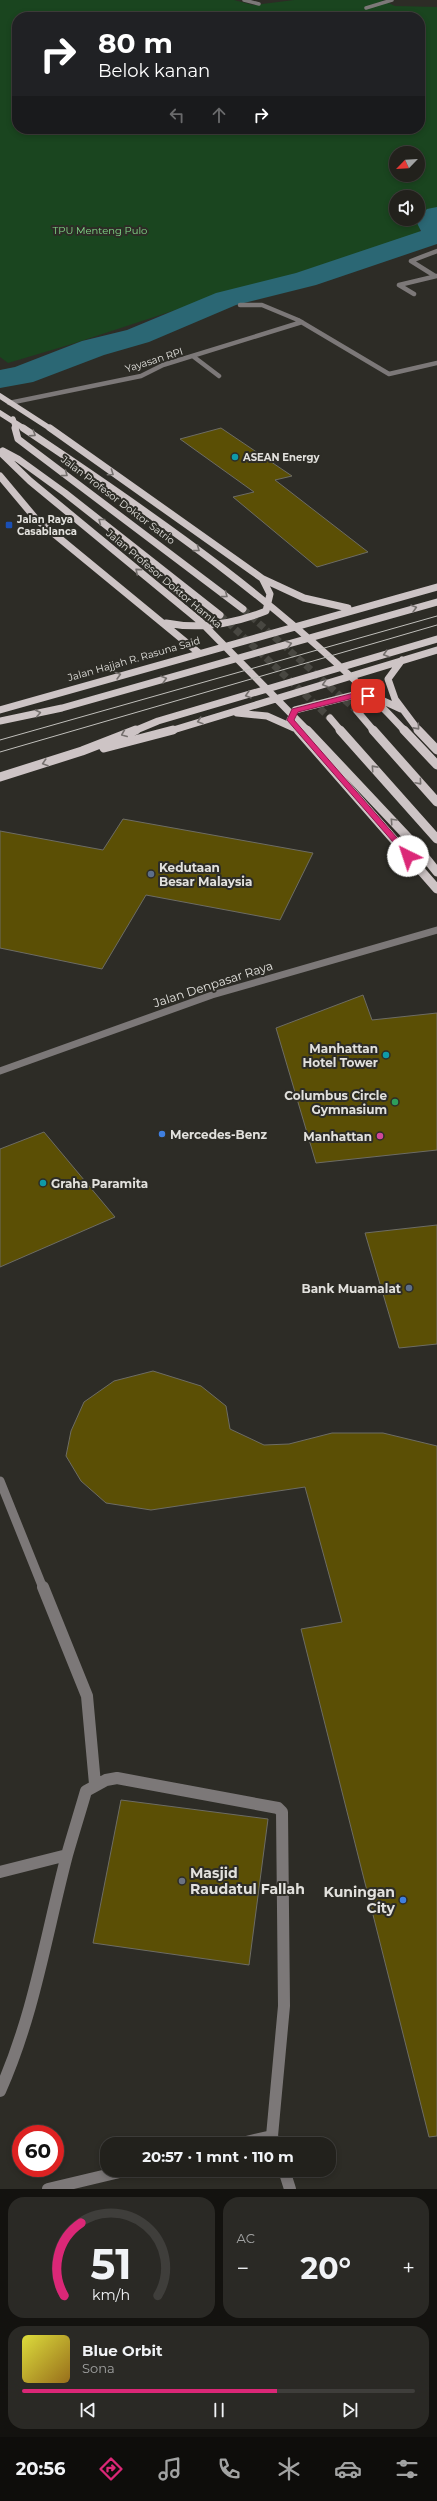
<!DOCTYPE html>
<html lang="id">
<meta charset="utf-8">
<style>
:root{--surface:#22211c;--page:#2a2925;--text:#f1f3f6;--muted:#a2a3a3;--line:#3f3e3b;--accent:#db2777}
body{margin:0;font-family:Montserrat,sans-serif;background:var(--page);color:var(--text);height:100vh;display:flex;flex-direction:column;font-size:15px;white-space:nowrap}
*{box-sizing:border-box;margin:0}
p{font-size:13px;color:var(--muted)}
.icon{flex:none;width:22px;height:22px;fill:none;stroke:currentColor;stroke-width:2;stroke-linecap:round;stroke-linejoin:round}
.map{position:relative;height:2189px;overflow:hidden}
.panel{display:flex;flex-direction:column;gap:8px;padding:8px;background:#13120f;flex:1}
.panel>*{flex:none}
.banner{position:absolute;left:12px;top:12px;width:413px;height:122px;border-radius:16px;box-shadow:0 2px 6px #0003,0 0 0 1px var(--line);background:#202124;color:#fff;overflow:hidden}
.needle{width:26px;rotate:245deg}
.controls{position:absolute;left:389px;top:146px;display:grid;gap:8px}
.controls a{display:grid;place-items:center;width:36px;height:36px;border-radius:50%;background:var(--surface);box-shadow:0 2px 6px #0003,0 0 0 1px var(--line);font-size:20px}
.speed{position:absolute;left:12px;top:2125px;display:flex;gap:8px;font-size:20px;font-weight:700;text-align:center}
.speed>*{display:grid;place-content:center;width:52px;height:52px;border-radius:50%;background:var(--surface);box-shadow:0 2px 6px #0003,0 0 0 1px var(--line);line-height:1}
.speed .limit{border:6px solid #d22;background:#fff;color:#111}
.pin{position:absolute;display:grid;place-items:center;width:34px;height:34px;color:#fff;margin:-17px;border-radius:8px;box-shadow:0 2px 6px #0006}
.me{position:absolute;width:44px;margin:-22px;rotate:319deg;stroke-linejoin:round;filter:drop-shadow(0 0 3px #0008)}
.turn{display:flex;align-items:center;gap:14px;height:84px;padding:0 20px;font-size:18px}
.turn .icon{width:52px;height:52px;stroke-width:2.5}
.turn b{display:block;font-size:28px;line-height:34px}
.lanes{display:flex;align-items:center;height:38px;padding:0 20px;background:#0003;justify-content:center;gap:20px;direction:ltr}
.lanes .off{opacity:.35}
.big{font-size:30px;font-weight:700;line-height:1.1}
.panel .card{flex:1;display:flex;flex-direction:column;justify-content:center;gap:6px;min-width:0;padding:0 14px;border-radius:16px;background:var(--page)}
.panel .dial{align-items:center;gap:0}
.dial svg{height:104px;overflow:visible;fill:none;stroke:var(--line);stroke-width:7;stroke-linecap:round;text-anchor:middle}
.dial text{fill:var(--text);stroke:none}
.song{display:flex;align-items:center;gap:12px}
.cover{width:48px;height:48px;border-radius:6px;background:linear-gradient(135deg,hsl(60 70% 55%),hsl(40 70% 35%))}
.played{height:4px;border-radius:2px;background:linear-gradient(90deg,var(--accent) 65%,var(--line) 65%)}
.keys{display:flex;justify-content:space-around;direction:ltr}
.heat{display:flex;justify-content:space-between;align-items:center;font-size:22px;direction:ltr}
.panel .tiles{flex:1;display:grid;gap:8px;grid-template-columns:1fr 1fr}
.card:last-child{grid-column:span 2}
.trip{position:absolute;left:100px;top:2137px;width:236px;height:40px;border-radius:16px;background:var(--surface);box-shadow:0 2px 6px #0003,0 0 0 1px var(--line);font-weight:700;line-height:40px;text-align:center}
.tabs{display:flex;height:64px;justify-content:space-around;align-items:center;background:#0e0d0b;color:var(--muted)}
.tabs .icon{width:28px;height:28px}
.tabs .current{color:var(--accent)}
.tabs b{font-size:18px;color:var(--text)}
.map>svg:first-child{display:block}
.green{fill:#1a451f;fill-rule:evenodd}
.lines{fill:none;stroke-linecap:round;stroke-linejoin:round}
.river{fill:#2b6774;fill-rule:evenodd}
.building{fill:#5b4f05;stroke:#6d6c64}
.primary-tunnel{stroke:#484741;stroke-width:7;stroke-dasharray:7 3.5;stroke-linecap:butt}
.minor-far3{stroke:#7c7878;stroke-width:3.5}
.minor-far2{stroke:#7c7878;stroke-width:4.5}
.minor-far1{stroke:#7c7878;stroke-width:9}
.minor{stroke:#7c7878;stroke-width:12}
.tertiary{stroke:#7c7878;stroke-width:7}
.primary-far2{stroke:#cdc4c5;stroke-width:5.5}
.primary-far1{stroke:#cdc4c5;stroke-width:7}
.primary{stroke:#cdc4c5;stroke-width:9}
.tram{stroke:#c0bfbb;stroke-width:1}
.oneway{stroke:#75706e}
.route{fill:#db2777;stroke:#8e194d}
.culture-dot{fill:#0f9aa8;stroke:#2d2c26;stroke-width:1.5}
.transit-dot{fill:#1a4fb4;stroke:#2d2c26;stroke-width:1.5}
.service-dot{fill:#5c6f8a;stroke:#2d2c26;stroke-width:1.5}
.leisure-dot{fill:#2e9e5b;stroke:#2d2c26;stroke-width:1.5}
.shop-dot{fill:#3f7fe0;stroke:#2d2c26;stroke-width:1.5}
.hotel-dot{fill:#d1479c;stroke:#2d2c26;stroke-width:1.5}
.worship-dot{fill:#6b7280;stroke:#2d2c26;stroke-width:1.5}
.labels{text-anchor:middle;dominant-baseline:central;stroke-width:4;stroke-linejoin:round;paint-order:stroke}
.far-park-label{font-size:10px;fill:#82d889;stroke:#2d2c26}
.far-street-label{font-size:10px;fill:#e2e1dd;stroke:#2d2c26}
.far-poi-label{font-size:10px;font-weight:bold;fill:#e2e1dd;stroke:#2d2c26;text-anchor:start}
.poi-label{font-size:12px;font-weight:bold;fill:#e2e1dd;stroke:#2d2c26;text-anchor:end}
.street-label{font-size:12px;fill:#e2e1dd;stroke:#2d2c26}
.near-poi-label{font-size:14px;font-weight:bold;fill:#e2e1dd;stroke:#2d2c26;text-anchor:start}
</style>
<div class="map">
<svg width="437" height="2189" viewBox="0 0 437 2189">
<rect width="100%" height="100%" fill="#2d2c26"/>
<path class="green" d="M 0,0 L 234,0 L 253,5 L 294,0 L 382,0 L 395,6 L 437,7 L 437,211 L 423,216 L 418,238 L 221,295 L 72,344 L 8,363 L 0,357 ZM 17,17 L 420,17 L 420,129 L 17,129 ZM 396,153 L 418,153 L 418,175 L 396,175 ZM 396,197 L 418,197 L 418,219 L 396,219 Z"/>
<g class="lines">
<path class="river" d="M 437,207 L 437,244 L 316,285 L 236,305 L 149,342 L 104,355 L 33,382 L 0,388 L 0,370 L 15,367 L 82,341 L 127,330 L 216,293 L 296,273 L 421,231 L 416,221 L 427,209 Z"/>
</g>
<path class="building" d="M 221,428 L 292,476 L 275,480 L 368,552 L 317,567 L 233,497 L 254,492 L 180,439 Z
M 123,819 L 313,853 L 280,920 L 146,895 L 102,969 L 0,948 L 0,831 L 103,850 Z
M 363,995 L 372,1020 L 437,1013 L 437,1150 L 316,1163 L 276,1028 Z
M 44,1132 L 115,1217 L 0,1267 L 0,1149 Z
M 437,1225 L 437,1344 L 399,1348 L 365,1233 Z
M 153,1371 L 201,1386 L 226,1406 L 230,1429 L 264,1445 L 289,1444 L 332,1433 L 383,1433 L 437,1446 L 437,2136 L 429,2137 L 301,1629 L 342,1622 L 305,1487 L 151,1510 L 106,1503 L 81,1481 L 66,1456 L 71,1431 L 84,1402 L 114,1381 Z
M 121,1800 L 268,1819 L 249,1965 L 93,1943 Z"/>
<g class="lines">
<path class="primary-tunnel" d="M 243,609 L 357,711
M 220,615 L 330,718"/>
<path class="minor-far3" d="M 244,0 L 259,4
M 366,8 L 392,0"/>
<path class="minor-far2" d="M 435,276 L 411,261 L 437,251
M 414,294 L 399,285 L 437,276
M 240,305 L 262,305 L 298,320 L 389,374 L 437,363
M 194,357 L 219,376
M 9,403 L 141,376 L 163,365 L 302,322"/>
<path class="minor-far1" d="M 0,1481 L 43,1588"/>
<path class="minor" d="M 43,1587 L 87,1696 L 95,1784
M 0,1872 L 67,1855
M 0,2091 C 34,2015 46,1935 67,1855 C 73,1834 80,1812 86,1791 L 106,1780 L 117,1778 L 278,1808 L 282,1812 L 284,2006 L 272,2136 L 275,2144
M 238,2144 L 272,2136
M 284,2170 L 290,2189
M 48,2189 L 128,2170"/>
<path class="tertiary" d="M 0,1071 L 212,995 L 437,930"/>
<path class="primary-far2" d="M 0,396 L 51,429
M 0,413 L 25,429
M 13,419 L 16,429"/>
<path class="primary-far1" d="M 15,428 L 18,439 L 243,609
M 23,428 C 158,518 294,612 405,731
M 50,428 L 263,579 L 304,598 L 348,608
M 3,451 L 18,459 L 65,493 L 220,615
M 0,452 L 30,481 L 201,622 L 308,731
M 0,476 L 36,519 L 199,653
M 166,623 C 201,630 233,624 266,611 L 270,594 L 263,580
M 402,660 L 388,679 L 395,699 L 419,731
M 0,710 L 437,587
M 357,711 L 374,731
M 237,713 L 267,716 L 294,728
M 330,718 L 341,731
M 0,721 L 62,708 L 437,602
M 134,731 L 158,721 L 437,639
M 170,731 L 437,650
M 299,731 L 290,720 L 295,710 L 358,694 L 377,698 L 401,709"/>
<path class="primary" d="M 298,730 L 437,889
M 307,730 L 417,847 L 437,872
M 340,730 L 437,839
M 373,730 L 437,802
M 404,730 L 437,765
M 418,730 L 437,750
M 104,748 L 173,730
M 0,777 L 82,751 L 136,730"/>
<path class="tram" d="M 0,740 L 437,616
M 0,752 L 437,625"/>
</g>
<defs><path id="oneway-chevron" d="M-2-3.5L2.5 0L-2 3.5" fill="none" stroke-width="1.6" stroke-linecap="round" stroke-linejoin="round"/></defs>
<g class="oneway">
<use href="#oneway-chevron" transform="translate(33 434) rotate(33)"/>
<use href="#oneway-chevron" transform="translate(111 473) rotate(35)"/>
<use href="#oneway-chevron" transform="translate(65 474) rotate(37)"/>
<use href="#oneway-chevron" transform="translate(101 521) rotate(-142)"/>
<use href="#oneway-chevron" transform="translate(197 549) rotate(36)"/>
<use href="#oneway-chevron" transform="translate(138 571) rotate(-140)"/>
<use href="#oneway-chevron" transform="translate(225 595) rotate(37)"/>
<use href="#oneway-chevron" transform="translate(414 608) rotate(-16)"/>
<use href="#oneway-chevron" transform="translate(289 644) rotate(-16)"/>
<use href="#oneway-chevron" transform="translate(386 654) rotate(164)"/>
<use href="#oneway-chevron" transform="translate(118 675) rotate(-16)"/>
<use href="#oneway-chevron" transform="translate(164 679) rotate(-16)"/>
<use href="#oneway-chevron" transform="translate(325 684) rotate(163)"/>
<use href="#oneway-chevron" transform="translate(248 695) rotate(164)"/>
<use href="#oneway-chevron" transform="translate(38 713) rotate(-12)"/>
<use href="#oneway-chevron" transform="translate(200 721) rotate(163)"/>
<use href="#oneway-chevron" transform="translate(417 727) rotate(48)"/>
<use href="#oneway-chevron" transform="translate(124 734) rotate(157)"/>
<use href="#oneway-chevron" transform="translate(45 763) rotate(162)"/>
<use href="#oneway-chevron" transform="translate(374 768) rotate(-132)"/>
<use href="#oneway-chevron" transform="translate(419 782) rotate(49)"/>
<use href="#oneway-chevron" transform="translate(393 821) rotate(-133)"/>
</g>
<path class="route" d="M 358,692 L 371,696 L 368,698 L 358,697 L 298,712 L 294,720 L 411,854 L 411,857 L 406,857 L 287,720 L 292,709 Z"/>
<g class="culture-dot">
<circle cx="235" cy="457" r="4"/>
<circle cx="386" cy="1055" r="4"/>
<circle cx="43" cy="1183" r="4"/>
</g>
<rect class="transit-dot" x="5" y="521" width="8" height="8" rx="2"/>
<g class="service-dot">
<circle cx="151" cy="874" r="4"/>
<circle cx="409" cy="1288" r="4"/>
</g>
<circle class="leisure-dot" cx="395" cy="1102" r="4"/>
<g class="shop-dot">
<circle cx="162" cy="1134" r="4"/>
<circle cx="403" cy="1900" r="4"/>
</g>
<circle class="hotel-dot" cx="380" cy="1136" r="4"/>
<circle class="worship-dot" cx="182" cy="1881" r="4"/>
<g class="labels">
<g class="far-park-label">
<text x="100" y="230">TPU Menteng Pulo</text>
</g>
<g class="far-street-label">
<text transform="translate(154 360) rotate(-18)">Yayasan RPI</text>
<text transform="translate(118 500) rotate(37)">Jalan Profesor Doktor Satrio</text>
<text transform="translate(164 579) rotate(40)">Jalan Profesor Doktor Hamka</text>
<text transform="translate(134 659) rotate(-16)">Jalan Hajjah R. Rasuna Said</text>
</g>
<g class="far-poi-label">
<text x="243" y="457">ASEAN Energy</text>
<text x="17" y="519">Jalan Raya<tspan x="17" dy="12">Casablanca</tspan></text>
</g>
<g class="poi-label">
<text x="159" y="867" text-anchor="start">Kedutaan<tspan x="159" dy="14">Besar Malaysia</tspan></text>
<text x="378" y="1048">Manhattan<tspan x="378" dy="14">Hotel Tower</tspan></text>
<text x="387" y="1095">Columbus Circle<tspan x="387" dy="14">Gymnasium</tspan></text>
<text x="170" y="1134" text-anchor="start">Mercedes-Benz</text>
<text x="372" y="1136">Manhattan</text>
<text x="51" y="1183" text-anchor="start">Graha Paramita</text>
<text x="401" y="1288">Bank Muamalat</text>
</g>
<g class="street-label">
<text transform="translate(213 984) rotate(-18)">Jalan Denpasar Raya</text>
</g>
<g class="near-poi-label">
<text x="190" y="1873">Masjid<tspan x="190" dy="16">Raudatul Fallah</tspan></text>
<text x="395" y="1892" text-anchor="end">Kuningan<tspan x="395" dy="16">City</tspan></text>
</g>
</g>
</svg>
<div class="controls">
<a><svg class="needle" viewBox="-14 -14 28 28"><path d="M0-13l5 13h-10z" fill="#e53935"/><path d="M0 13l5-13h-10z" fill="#a2a3a3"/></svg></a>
<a><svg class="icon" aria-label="sound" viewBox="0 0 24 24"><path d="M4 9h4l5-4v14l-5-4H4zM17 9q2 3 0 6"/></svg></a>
</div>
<div class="speed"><div class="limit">60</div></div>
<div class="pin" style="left:368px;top:696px;background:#d93025"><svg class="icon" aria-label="arrive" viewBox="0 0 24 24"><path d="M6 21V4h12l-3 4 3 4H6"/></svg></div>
<svg class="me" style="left:408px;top:856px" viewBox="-20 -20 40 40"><circle r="19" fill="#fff"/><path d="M0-13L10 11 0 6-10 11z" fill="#db2777"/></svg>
<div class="trip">20:57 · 1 mnt · 110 m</div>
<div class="banner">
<div class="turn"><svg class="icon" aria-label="right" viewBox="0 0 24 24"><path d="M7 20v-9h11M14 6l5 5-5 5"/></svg><div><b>80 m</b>Belok kanan</div></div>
<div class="lanes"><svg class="icon off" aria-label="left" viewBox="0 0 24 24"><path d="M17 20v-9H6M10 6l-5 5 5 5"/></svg><svg class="icon off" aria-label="ahead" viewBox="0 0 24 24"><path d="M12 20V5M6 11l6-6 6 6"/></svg><svg class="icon" aria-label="right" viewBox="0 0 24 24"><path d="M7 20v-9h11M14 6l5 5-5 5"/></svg></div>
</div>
</div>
<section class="panel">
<div class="tiles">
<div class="card dial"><svg viewBox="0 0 100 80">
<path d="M14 69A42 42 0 1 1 86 69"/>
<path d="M14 69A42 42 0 0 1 27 13" stroke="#db2777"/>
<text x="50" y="56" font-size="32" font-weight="700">51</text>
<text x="50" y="72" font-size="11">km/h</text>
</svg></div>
<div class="card"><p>AC</p>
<div class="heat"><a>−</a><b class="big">20°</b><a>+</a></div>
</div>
<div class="card">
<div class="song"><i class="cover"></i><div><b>Blue Orbit</b><p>Sona</p></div></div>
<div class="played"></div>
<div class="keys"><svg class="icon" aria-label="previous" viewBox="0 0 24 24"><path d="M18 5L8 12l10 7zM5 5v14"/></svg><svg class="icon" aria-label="pause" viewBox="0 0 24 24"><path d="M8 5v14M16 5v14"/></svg><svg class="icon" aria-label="next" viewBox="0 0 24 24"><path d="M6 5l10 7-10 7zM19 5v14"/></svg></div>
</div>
</div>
</section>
<nav class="tabs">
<b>20:56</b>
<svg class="icon current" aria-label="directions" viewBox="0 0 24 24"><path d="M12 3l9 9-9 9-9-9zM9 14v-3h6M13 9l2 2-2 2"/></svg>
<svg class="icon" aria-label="music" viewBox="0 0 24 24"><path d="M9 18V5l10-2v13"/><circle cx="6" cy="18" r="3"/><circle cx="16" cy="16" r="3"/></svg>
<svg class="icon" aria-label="phone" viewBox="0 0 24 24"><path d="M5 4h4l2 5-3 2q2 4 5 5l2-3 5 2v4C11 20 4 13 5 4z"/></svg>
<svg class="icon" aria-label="climate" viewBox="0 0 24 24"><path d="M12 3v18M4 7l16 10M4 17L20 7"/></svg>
<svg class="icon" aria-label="car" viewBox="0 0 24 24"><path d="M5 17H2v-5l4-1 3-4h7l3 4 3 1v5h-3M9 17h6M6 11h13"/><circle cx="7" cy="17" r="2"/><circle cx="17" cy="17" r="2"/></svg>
<svg class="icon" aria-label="filters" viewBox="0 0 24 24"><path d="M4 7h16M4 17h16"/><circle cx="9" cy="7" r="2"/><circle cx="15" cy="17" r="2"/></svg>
</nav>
